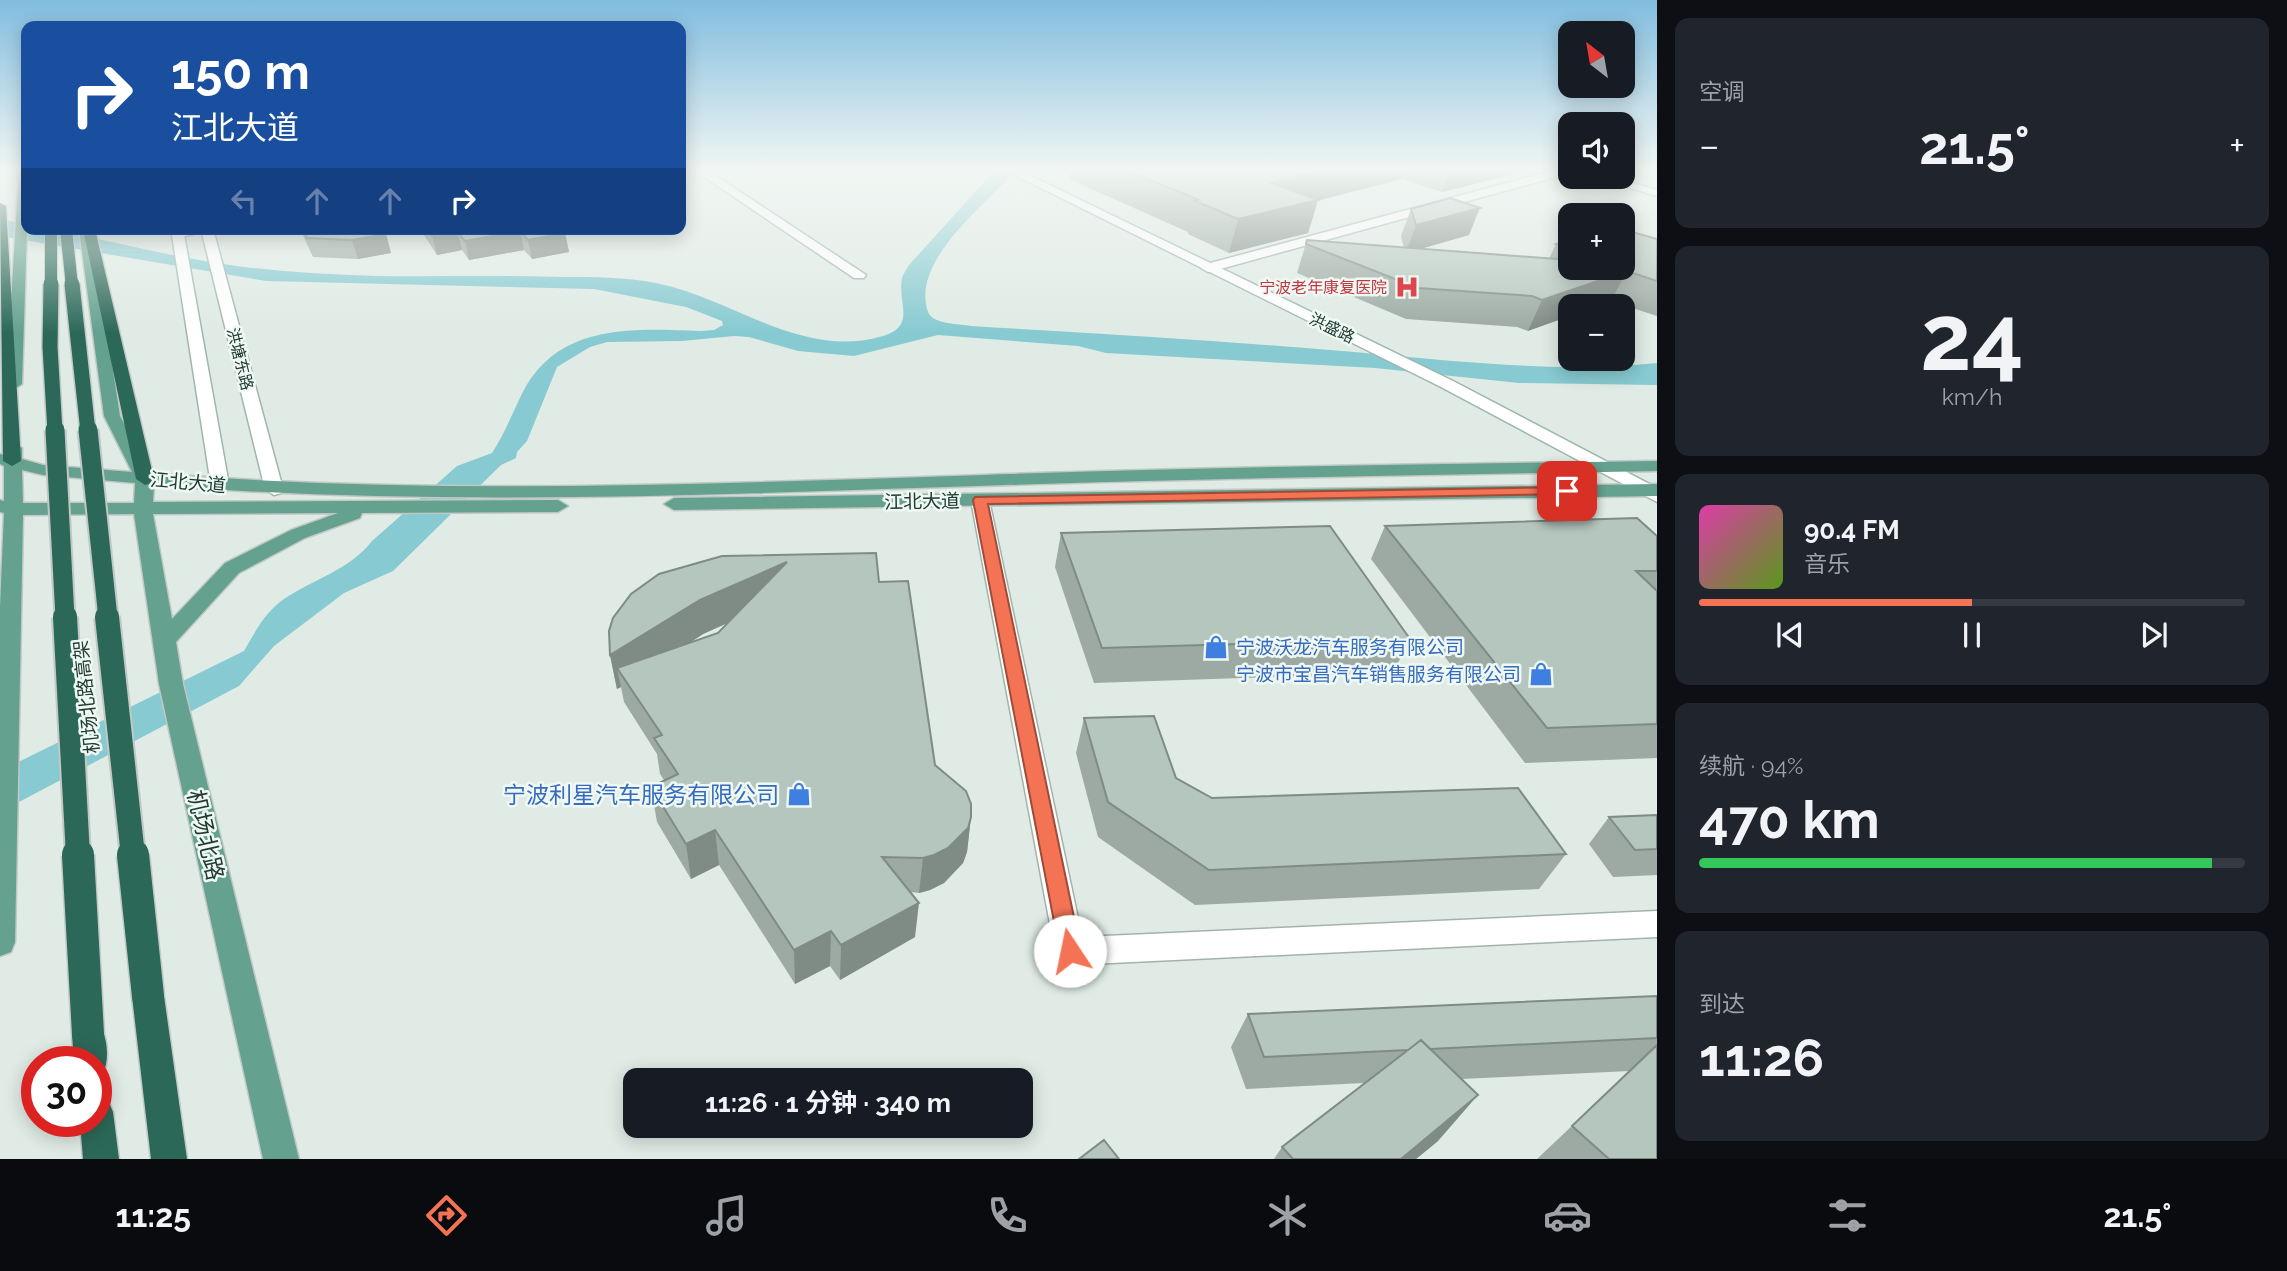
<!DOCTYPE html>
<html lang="zh">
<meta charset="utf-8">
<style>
:root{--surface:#171b24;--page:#20242c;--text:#f1f3f6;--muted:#9ea1a6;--line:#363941;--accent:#f47355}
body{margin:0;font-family:Raleway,"Noto Sans SC",sans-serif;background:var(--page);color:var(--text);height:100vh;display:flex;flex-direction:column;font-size:26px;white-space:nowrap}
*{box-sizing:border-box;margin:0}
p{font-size:23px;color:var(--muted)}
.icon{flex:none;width:38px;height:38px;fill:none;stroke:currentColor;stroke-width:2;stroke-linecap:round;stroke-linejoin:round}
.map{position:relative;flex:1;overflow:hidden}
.side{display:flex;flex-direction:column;gap:18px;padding:18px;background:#0d0f14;width:630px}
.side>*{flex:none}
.guide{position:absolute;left:21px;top:21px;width:665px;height:214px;border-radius:14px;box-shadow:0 4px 18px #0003;background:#1a4fa0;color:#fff;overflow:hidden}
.needle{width:46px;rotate:329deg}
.buttons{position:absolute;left:1558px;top:21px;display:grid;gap:14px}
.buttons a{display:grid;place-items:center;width:77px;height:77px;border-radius:14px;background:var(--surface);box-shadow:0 4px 18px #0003;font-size:35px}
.speed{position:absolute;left:21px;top:1046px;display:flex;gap:14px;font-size:35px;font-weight:700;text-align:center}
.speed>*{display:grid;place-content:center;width:91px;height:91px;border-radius:50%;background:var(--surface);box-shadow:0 4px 18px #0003;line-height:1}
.speed .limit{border:10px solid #d22;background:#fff;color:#111}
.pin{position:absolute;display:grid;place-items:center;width:60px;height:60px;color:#fff;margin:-30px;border-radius:14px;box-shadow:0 4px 10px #0006}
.me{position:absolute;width:77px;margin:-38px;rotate:349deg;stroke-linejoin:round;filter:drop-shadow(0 0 5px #0008)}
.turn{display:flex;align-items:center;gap:24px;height:147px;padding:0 35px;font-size:32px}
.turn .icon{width:91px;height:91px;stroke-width:2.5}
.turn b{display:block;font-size:49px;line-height:60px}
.lanes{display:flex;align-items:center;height:66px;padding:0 35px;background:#0003;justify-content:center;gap:35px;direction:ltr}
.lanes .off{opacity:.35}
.big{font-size:52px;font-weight:700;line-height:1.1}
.side .card{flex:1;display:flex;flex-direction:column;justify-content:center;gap:10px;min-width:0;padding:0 24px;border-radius:14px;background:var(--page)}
.side .dial{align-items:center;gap:0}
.dial b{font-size:91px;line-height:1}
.song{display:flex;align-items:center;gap:21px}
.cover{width:84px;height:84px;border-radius:10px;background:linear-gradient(135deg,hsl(320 70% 55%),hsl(90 70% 35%))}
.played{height:7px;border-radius:4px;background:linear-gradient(90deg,var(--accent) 50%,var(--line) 50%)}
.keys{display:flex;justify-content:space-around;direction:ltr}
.heat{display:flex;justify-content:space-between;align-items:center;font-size:38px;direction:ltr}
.charge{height:10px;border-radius:5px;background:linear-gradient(90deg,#34c759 94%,var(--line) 0)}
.trip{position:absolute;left:623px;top:1068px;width:410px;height:70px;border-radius:14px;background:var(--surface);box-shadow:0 4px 18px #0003;font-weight:700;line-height:70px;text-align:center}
.dock{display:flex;height:112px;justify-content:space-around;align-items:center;background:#090b0e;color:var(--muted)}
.dock .icon{width:49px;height:49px}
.dock .selected{color:var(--accent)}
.dock b{font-size:32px;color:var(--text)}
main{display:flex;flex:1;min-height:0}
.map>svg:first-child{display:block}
.water{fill:#87cad1}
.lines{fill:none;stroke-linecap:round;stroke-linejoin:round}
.street-casing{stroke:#a3b3ac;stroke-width:3}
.secondary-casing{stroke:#9eb7ad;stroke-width:3}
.primary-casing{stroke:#c1c8c6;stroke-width:3}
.highway-casing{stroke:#c1c8c6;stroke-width:3}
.street{fill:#fff;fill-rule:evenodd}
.secondary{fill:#fff;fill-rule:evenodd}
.primary{fill:#64a18e;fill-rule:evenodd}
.highway{fill:#2c6858;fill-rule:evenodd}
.highway-bridge-far4-casing{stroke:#c1c8c6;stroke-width:14;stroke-linecap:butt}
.highway-bridge-far3-casing{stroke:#c1c8c6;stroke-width:18;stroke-linecap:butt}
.highway-bridge-far2-casing{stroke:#c1c8c6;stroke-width:23;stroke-linecap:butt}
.highway-bridge-far1-casing{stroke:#c1c8c6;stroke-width:28;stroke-linecap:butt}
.highway-bridge-casing{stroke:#c1c8c6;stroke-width:35;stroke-linecap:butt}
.highway-bridge-far4{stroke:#2c6858;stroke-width:12}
.highway-bridge-far3{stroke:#2c6858;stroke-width:15}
.highway-bridge-far2{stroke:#2c6858;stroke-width:19}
.highway-bridge-far1{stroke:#2c6858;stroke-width:24}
.highway-bridge{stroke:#2c6858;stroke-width:32}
.wall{fill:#9caaa3;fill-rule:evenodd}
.shaded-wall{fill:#7f8b85}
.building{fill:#b5c6be;stroke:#7f8b85;stroke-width:2}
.route{fill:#f47355;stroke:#9f4b37;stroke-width:2}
.labels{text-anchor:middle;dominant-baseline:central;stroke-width:5;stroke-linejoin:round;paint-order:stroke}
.far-health-label{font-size:16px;fill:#be3a42;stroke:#f0f8f4;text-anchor:end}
.far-street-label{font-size:16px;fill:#203c33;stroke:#f0f8f4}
.street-label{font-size:19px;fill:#203c33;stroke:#f0f8f4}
.shop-label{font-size:19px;fill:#366cbe;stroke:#f0f8f4;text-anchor:start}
.near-shop-label{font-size:23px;fill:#366cbe;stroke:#f0f8f4;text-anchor:end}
.near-street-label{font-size:23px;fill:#203c33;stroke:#f0f8f4}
</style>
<main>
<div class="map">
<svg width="1657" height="1159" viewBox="0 0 1657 1159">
<rect width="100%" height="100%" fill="#e0ebe5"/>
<path class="water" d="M 995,170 L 1013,170 L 1008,179 C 979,209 918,259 926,304 C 927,310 928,314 933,318 C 942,324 960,324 971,326 C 1090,333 1210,340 1330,350 C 1438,359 1549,374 1657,363 L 1657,385 L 1519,383 L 1375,368 L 1106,353 L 1078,346 L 938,335 L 854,356 L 798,351 L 749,337 L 734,336 L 682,341 L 607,342 L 590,347 L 557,367 L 527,441 L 517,452 L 516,458 L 501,465 L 393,571 L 344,593 L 274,646 L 239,686 L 0,812 L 0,771 L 244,651 C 255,632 265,612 284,599 C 312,580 351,569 372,541 L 457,466 L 492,453 C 506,432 514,408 526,386 C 564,323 635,329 700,331 L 714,330 L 723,325 L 722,321 L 686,307 L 594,289 L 266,281 L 0,236 L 0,219 L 26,224 L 26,229 L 52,229 C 115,242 180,259 244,267 C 287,272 332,275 376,276 C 437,277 499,275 561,277 C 592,277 625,277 656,283 C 732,298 802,360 883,336 C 917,326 897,302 902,278 C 903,274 907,269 909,265 Z"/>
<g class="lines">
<g class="street-casing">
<path id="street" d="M 694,170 L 707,170 L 866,275 L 864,278 L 854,278 Z
M 1555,170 L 1570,170 L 1570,173 L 1213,271 L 1208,272 L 1201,268 L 1203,265 Z
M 184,229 L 212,229 L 178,238 L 172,234 Z
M 980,494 L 989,500 L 1082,937 L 1657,911 L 1657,937 L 1070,965 L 1059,961 L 1055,951 L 971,500 Z"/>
</g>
<g class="secondary-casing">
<path id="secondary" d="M 1005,170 L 1019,170 L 1453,381 L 1657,488 L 1657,502 L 1441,387 Z
M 1595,177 L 1611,177 L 1657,190 L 1657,196 Z
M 171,229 L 183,229 L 229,485 L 220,491 L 211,485 Z
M 201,229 L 213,229 L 283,489 L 281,493 L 274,495 L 265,489 Z"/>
</g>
<g class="primary-casing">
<path id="primary" d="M 19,170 L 26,170 L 27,229 L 22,384 L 14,389 L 6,384 Z
M 79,229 L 91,229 L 120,416 L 151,473 C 428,496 706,484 983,475 C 1208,467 1432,464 1657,461 L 1657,471 C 1430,475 1204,478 977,486 C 702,495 429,507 154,485 L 153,502 L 558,500 L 568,506 L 558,512 L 362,513 L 360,518 L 305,538 L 239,573 L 176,642 L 183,684 L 299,1159 L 263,1159 L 159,684 L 134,514 L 23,515 L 15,942 L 11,952 L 0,956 L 0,607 L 4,513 L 0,512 L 0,500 L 4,501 L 4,466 L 0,464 L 0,454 L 4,455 L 7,444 L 13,443 L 22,448 L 22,459 L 43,465 L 132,472 L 104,416 ZM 22,470 L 43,475 L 135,483 L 134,503 L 23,503 ZM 338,513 L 291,530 L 225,563 L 172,619 L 153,514 Z
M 1657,484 L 1657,496 L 674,510 L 664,504 L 674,498 Z"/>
</g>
<g class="highway-casing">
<path id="highway" d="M 0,203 L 6,206 L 21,461 L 12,466 L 3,461 Z
M 83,229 L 95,229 L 154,479 L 152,483 L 145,485 L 136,479 Z
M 148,981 L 159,985 L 164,996 L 187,1159 L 151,1159 L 132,996 L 137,985 Z
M 88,1018 L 100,1023 C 107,1039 110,1057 103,1074 L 96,1076 L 96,1062 L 74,1062 L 72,1034 L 76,1023 Z
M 96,1095 L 108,1100 L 113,1112 L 119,1159 L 83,1159 L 80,1122 L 96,1122 Z"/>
</g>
<use href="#street" class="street"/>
<use href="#secondary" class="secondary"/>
<use href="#primary" class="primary"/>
<use href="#highway" class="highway"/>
<g class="highway-bridge-far4-casing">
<path id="highway-bridge-far4" d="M 66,229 L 72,286
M 51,286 L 51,229"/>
</g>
<g class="highway-bridge-far3-casing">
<path id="highway-bridge-far3" d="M 51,284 L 50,347 L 55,432
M 72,284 L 88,432"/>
</g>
<g class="highway-bridge-far2-casing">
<path id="highway-bridge-far2" d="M 55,430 L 65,618
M 88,430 L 108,618"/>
</g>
<g class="highway-bridge-far1-casing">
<path id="highway-bridge-far1" d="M 65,617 L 78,856
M 107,617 L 133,856"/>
</g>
<g class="highway-bridge-casing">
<path id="highway-bridge" d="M 78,855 L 88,1034
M 133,855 L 148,996"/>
</g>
<use href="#highway-bridge-far4" class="highway-bridge-far4"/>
<use href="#highway-bridge-far3" class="highway-bridge-far3"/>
<use href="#highway-bridge-far2" class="highway-bridge-far2"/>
<use href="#highway-bridge-far1" class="highway-bridge-far1"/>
<use href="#highway-bridge" class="highway-bridge"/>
</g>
<path class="wall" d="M 1071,170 L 1521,170 L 1521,172 L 1442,192 L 1402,179 L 1318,200 L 1308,233 L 1229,253 L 1188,234 L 1188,232 L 1069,179 Z
M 1411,209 L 1469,235 L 1420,249 L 1549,259 L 1556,244 L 1570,240 L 1570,268 L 1622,268 L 1657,239 L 1657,316 L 1611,301 L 1596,306 L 1570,306 L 1528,331 L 1517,327 L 1406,319 L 1297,273 L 1307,240 L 1404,248 L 1401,236 Z
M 300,229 L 383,229 L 386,234 L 391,253 L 358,259 L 313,257 Z
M 420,229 L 561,229 L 565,233 L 569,252 L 532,259 L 524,250 L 469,260 L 462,250 L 437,255 Z
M 1385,526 L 1657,536 L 1657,758 L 1525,763 L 1371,559 Z
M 1061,533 L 1410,639 L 1393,673 L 1094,683 L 1055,567 Z
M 879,582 L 935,765 L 971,817 L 967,852 L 963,863 L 944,883 L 930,890 L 919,893 L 911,892 L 915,937 L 840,980 L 830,966 L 795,984 L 719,865 L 691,879 L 657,822 L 651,787 L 664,780 L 660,774 L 657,754 L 624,702 L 621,687 L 617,689 L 610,655 ZM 727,623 L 718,633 L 691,642 L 703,634 Z
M 1084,718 L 1176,778 L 1212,798 L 1566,854 L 1539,889 L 1195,905 L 1098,837 L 1076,753 Z
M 1657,815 L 1657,875 L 1613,877 L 1589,844 L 1609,817 Z
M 1657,996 L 1657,1159 L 1537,1159 L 1630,1071 L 1461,1079 L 1438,1141 L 1416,1159 L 1274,1159 L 1282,1147 L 1364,1083 L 1246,1089 L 1231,1047 L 1248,1014 Z"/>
<path class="shaded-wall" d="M 1322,170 L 1405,170 L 1402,179 L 1313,202 L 1318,200 L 1308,233 L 1229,253 L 1238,219 L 1271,183 Z
M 1450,170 L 1521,170 L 1521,172 L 1442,192 Z
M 1480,208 L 1469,235 L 1406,253 L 1416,225 Z
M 457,231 L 462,250 L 437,255 L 432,236 Z
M 520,231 L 524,250 L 469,260 L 465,241 Z
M 565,233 L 569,252 L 532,259 L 528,240 Z
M 386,234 L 391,253 L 358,259 L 352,240 Z
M 1627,271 L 1611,301 L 1596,306 L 1570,306 L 1570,316 L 1528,331 L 1542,300 Z
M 787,562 L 788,596 L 703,634 L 627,683 L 617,668 L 621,687 L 617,689 L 610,655 L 700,600 Z
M 971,817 L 967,852 L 963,863 L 944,883 L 930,890 L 919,893 L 923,858 Z
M 715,830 L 719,865 L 691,879 L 686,844 Z
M 919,903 L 915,937 L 840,980 L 841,945 Z
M 831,931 L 830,966 L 795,984 L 794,950 Z
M 1478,1095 L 1438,1141 L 1416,1159 L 1401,1159 Z"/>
<path class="building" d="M 1126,170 L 1322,170 L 1271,183 L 1318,200 L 1238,219 L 1195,201 L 1199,200 Z
M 1450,198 L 1480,208 L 1416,225 L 1411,209 Z
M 303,229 L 383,229 L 386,234 L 352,240 L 307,238 Z
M 428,229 L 561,229 L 565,233 L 528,240 L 520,231 L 465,241 L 457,231 L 432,236 Z
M 1622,229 L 1657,239 L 1657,281 L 1627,271 L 1542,300 L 1532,296 L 1418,288 L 1306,244 L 1307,240 L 1570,260 L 1570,268 L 1622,268 Z
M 1570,240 L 1570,249 L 1556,244 Z
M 1637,518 L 1657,536 L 1657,571 L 1636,571 L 1657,591 L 1657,724 L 1547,728 L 1385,526 Z
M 1330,526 L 1410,639 L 1102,648 L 1061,533 Z
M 876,553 L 879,582 L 908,581 L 935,765 L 966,791 L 971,804 L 971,817 L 968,828 L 948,848 L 934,855 L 923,858 L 882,857 L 919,903 L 841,945 L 831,931 L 794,950 L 715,830 L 686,844 L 651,787 L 678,774 L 654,738 L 662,735 L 617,668 L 718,633 L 787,562 L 700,600 L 610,655 L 609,631 L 613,618 L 631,594 L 659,574 L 722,556 Z
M 1154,716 L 1176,778 L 1212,798 L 1518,788 L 1566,854 L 1209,870 L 1108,802 L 1084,718 Z
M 1657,815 L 1657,849 L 1635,850 L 1609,817 Z
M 1657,996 L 1657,1038 L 1430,1049 L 1421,1040 L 1408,1050 L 1264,1057 L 1248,1014 Z
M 1421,1040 L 1478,1095 L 1401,1159 L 1293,1159 L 1282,1147 Z
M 1657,1045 L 1657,1159 L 1609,1159 L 1572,1126 Z
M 1104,1140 L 1119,1159 L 1079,1159 Z"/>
<linearGradient id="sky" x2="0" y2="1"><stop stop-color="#81bddf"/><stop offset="0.51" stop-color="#f1f6f3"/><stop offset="1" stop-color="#f1f6f3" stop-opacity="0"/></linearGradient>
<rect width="1657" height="333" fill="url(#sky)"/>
<path class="route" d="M 1567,487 L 1572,488 L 1572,494 L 988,504 L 1081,951 L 1078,958 L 1070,961 L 1061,958 L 973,500 L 975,497 Z"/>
<defs>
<g id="hospital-bare" transform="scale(1.89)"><path d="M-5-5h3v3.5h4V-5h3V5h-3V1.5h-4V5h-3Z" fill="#e0444e" stroke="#f0f8f4" stroke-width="2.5" paint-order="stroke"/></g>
<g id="shop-bare" transform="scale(1.89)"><path d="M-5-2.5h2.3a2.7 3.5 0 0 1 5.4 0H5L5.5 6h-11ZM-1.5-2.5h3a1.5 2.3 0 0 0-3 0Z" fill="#3f7fe0" stroke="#f0f8f4" stroke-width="2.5" paint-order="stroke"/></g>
</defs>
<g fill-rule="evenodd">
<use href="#hospital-bare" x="1407" y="287"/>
<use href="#shop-bare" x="1216" y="647"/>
<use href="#shop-bare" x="1541" y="674"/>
<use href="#shop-bare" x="799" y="794"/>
</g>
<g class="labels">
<g class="far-health-label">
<text x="1387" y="287">宁波老年康复医院</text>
</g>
<g class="far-street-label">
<text transform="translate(1332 328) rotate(26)">洪盛路</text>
<text transform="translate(240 359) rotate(76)">洪塘东路</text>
</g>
<g class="street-label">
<text transform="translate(188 482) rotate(5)">江北大道</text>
<text transform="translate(922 501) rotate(-1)">江北大道</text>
<text transform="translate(86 697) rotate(-96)">机场北路高架</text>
</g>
<g class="shop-label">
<text x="1236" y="647">宁波沃龙汽车服务有限公司</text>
<text x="1521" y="674" text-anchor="end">宁波市宝昌汽车销售服务有限公司</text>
</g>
<g class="near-shop-label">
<text x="779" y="794">宁波利星汽车服务有限公司</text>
</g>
<g class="near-street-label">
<text transform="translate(206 835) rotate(77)">机场北路</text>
</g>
</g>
</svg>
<div class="buttons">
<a><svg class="needle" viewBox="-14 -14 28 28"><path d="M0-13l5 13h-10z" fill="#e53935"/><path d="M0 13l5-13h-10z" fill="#9ea1a6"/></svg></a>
<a><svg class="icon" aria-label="sound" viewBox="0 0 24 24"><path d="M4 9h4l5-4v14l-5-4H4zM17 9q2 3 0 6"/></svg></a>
<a>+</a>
<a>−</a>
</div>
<div class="speed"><div class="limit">30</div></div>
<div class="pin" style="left:1567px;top:491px;background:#d93025"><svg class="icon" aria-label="arrive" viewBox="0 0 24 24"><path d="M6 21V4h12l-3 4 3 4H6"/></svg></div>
<svg class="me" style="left:1070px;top:951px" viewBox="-20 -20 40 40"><circle r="19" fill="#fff"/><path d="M0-13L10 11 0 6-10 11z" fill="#f47355"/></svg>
<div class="trip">11:26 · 1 分钟 · 340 m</div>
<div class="guide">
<div class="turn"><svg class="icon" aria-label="right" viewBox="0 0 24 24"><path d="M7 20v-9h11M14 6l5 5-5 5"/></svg><div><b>150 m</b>江北大道</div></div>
<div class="lanes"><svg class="icon off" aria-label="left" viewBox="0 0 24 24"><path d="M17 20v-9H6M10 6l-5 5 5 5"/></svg><svg class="icon off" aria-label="ahead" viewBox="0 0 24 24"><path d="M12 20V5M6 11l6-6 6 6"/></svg><svg class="icon off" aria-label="ahead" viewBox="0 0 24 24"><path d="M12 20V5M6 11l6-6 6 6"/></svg><svg class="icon" aria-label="right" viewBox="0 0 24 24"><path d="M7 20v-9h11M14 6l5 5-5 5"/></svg></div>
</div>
</div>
<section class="side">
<div class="card"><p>空调</p>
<div class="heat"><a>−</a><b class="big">21.5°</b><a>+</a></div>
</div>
<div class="card dial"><b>24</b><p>km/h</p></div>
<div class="card">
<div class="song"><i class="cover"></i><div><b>90.4 FM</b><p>音乐</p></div></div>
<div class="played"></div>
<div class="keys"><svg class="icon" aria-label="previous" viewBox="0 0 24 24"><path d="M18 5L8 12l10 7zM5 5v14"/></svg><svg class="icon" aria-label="pause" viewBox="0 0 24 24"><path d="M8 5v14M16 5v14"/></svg><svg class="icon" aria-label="next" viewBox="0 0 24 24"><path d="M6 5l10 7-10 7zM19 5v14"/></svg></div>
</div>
<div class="card"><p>续航 · 94%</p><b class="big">470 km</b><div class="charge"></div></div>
<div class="card"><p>到达</p><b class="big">11:26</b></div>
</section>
</main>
<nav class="dock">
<b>11:25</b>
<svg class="icon selected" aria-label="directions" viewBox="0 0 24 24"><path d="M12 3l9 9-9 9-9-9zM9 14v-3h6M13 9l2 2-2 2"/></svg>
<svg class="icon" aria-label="music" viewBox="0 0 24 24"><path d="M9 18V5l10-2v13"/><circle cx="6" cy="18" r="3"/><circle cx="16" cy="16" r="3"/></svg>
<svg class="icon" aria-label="phone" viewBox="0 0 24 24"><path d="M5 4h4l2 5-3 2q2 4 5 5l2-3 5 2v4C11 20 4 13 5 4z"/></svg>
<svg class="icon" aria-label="climate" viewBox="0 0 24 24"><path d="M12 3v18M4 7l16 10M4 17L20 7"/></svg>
<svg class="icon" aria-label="car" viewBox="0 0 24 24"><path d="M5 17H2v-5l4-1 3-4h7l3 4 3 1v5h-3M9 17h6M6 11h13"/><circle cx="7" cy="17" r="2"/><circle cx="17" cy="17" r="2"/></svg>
<svg class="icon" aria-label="filters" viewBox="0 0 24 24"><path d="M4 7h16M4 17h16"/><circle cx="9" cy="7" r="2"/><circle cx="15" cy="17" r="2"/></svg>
<b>21.5°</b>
</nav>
